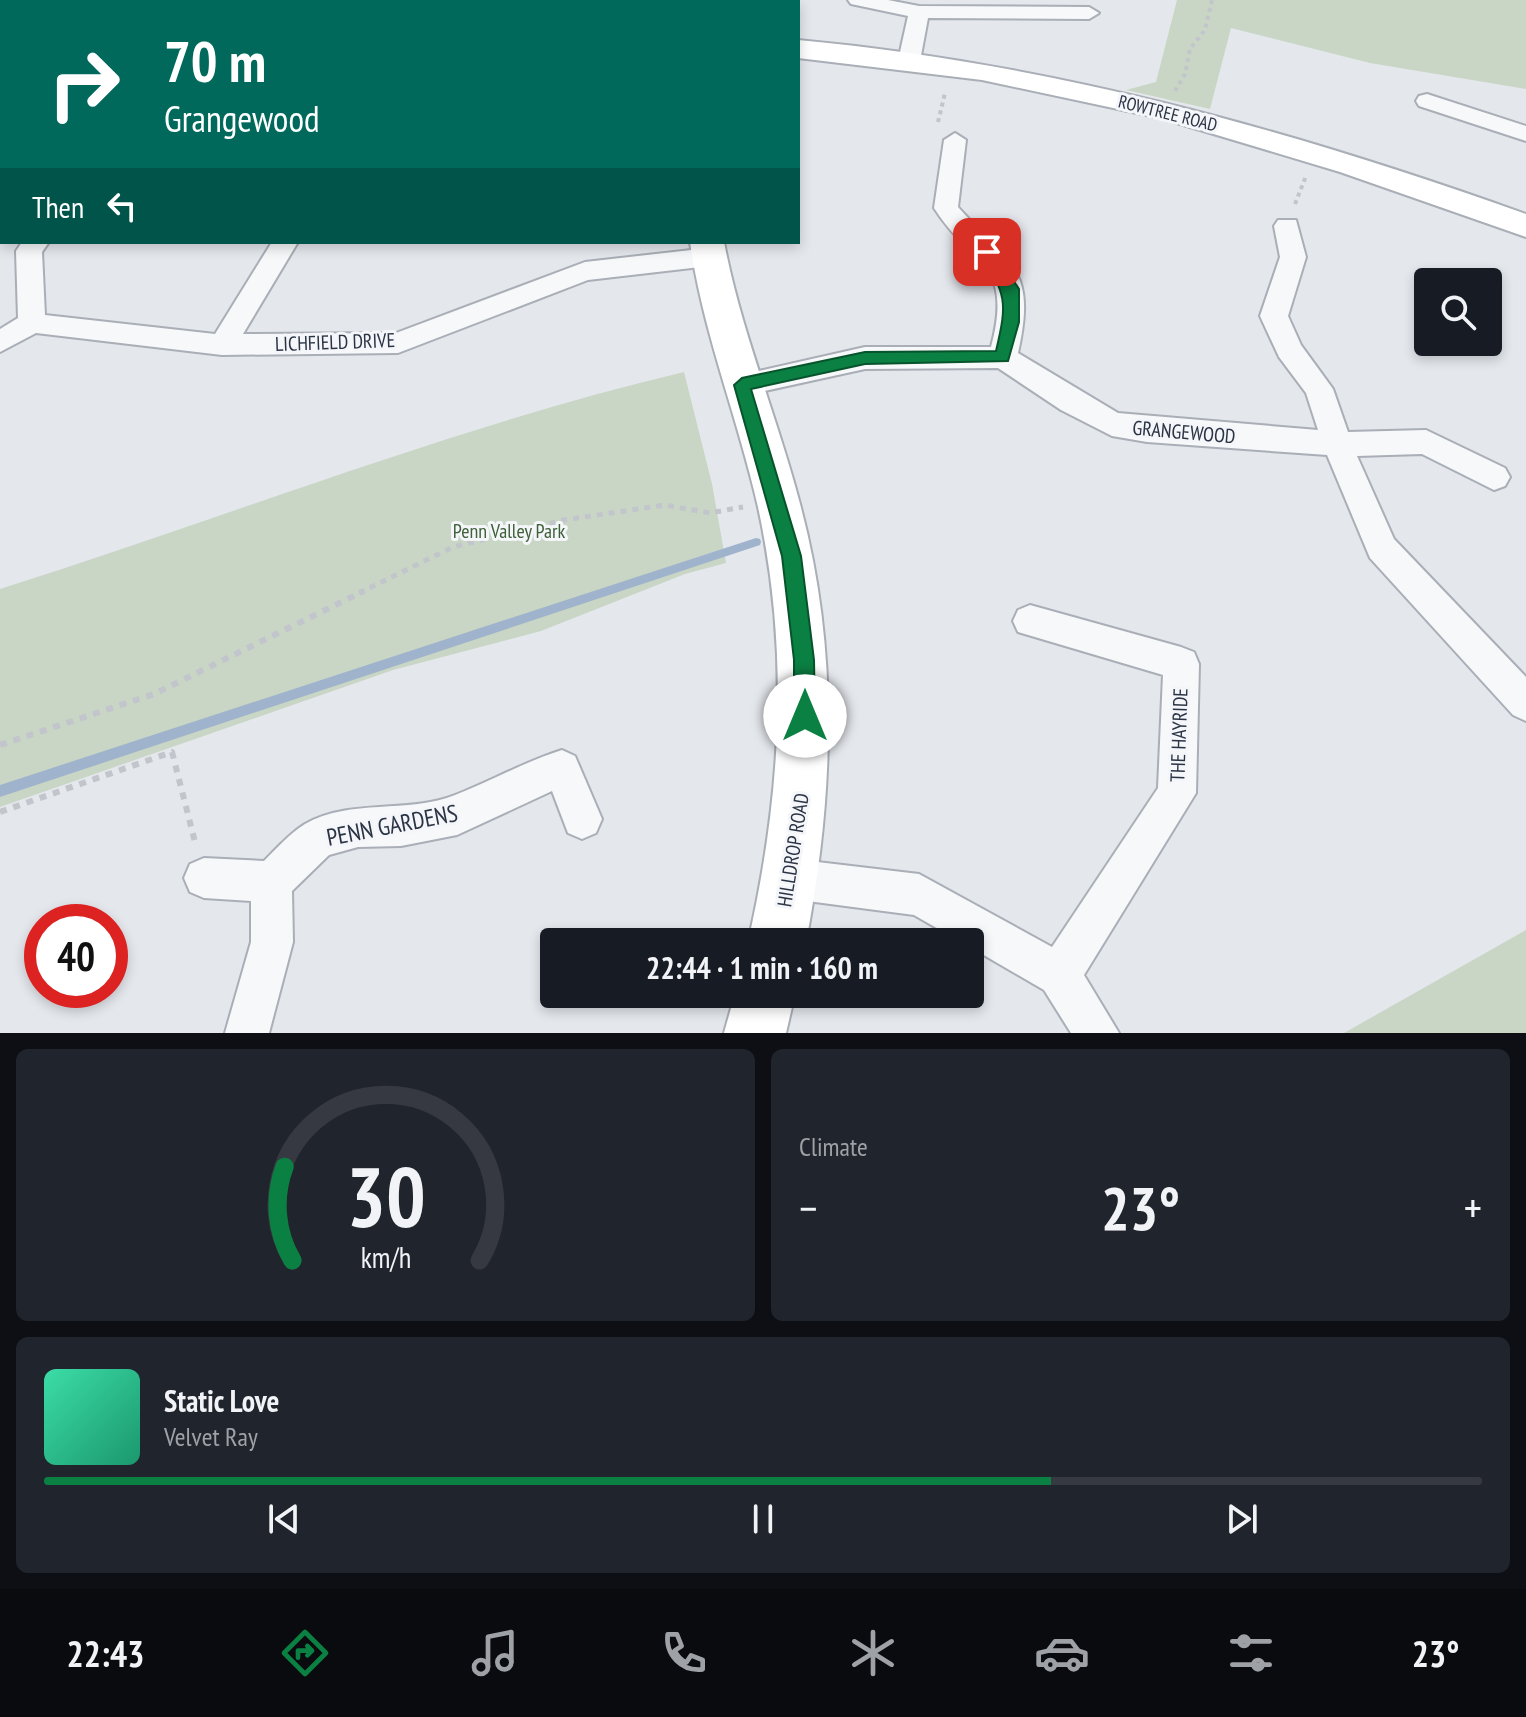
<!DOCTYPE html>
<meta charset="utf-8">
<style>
:root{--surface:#171b24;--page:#20242c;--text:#f1f3f6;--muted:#9ea1a6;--line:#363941;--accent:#0b8043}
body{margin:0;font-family:"PT Sans Narrow",sans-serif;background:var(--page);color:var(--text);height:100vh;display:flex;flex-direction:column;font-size:30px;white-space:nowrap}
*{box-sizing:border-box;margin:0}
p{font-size:26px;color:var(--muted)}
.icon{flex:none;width:44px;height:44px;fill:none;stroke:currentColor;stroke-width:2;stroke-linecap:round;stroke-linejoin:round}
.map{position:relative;height:1033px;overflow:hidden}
.panel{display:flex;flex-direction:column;gap:16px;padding:16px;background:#0d0f14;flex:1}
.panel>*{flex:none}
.top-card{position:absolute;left:0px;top:0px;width:800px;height:244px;box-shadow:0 4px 12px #0003;background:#00695c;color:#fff;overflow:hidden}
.tools{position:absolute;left:1414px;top:268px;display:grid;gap:16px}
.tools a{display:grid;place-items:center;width:88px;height:88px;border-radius:8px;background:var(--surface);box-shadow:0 4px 12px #0003;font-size:40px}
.speed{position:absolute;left:24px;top:904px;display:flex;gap:16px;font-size:40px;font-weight:700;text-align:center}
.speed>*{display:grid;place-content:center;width:104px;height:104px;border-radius:50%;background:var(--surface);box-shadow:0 4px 12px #0003;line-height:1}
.speed .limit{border:12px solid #d22;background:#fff;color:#111}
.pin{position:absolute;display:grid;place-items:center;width:68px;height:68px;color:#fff;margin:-34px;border-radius:16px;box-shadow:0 4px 12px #0006}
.me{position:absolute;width:88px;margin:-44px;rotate:0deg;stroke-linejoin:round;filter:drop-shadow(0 0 6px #0008)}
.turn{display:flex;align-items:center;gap:28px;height:168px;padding:0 32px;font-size:36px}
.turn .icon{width:104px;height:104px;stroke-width:2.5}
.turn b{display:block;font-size:56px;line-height:68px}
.then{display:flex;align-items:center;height:76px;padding:0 32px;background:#0003;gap:16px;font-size:30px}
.big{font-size:60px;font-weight:600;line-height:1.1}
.panel .card{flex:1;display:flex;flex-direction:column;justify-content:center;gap:12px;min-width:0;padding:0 28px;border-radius:12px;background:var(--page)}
.panel .dial{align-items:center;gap:0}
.dial svg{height:208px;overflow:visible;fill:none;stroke:var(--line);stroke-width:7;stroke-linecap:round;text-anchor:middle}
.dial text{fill:var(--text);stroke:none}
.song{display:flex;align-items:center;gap:24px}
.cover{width:96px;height:96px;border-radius:12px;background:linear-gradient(135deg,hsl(160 70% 55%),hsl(160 70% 35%))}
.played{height:8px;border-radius:4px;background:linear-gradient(90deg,var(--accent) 70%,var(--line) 70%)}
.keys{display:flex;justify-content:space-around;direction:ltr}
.heat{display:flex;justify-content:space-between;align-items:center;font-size:44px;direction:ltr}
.panel .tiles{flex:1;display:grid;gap:16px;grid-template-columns:1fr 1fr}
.card:last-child{grid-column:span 2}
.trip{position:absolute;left:540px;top:928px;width:444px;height:80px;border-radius:8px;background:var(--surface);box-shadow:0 4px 12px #0003;font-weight:600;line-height:80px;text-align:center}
.tabs{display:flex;height:128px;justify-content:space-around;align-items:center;background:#090b0e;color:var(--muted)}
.tabs .icon{width:56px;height:56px}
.tabs .current{color:var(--accent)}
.tabs b{font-size:36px;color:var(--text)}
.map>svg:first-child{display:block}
.green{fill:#c9d6c5}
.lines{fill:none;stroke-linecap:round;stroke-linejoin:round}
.stream{fill:#9fb4cc;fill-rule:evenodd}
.lane-casing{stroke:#a9aeb7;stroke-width:4}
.street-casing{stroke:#a9aeb7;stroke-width:4}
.secondary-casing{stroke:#a9aeb7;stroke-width:4}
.path-far2{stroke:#c2c5cb;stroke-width:4;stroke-dasharray:4 4;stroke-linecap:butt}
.path-far1{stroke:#c2c5cb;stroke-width:5;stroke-dasharray:6 6;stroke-linecap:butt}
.path{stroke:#c2c5cb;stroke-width:6;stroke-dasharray:7 7;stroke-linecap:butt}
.lane{fill:#f7f8fa;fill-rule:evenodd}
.street{fill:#f7f8fa;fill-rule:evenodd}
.secondary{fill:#fff;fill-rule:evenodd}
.route{fill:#0b8043;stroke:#07532c;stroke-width:2}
.labels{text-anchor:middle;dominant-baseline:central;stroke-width:6;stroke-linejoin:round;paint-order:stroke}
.far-street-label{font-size:18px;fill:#2b3445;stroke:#f4f6f9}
.street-label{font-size:20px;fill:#2b3445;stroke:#f4f6f9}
.park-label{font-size:20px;fill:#3f6138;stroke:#f4f6f9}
.near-street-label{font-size:24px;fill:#2b3445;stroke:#f4f6f9}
</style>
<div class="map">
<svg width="1526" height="1033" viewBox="0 0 1526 1033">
<rect width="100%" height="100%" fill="#e4e7ec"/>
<path class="green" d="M 1177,0 L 1526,0 L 1526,89 L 1370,63 L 1231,28 L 1210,109 L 1126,90 L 1156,82 Z
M 684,372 L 712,484 L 726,563 L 685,574 L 541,631 L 393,670 L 0,807 L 0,589 C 228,517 452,427 684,372 Z
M 1526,930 L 1526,1033 L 1344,1033 Z"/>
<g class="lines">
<path class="stream" d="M 756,538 L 760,539 L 761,542 L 760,545 L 0,797 L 0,785 Z"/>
<g class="lane-casing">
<path id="lane" d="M 94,0 L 104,0 L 93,2 Z"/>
</g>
<g class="street-casing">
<path id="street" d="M 848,0 L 888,0 L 919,6 L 1089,7 L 1099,13 L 1089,19 L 928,18 L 920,61 L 909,67 L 898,61 L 908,16 L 851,4 Z
M 1427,94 L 1526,126 L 1526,141 L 1419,106 L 1416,101 L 1419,96 Z
M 0,111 L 2,111 L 2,125 L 0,125 Z
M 955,133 L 966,140 L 958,207 C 1010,265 1037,267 1018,353 L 1118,413 L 1318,430 L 1306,393 L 1279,357 L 1260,316 L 1280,257 L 1274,226 L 1278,220 L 1296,220 L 1306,257 L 1288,316 L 1301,345 L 1333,389 L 1348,432 L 1426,430 L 1505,468 L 1510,477 L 1505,486 L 1494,490 L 1422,454 L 1357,456 L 1394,539 L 1526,677 L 1526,721 L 1513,715 L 1370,558 L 1327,455 L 1147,442 L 1112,436 L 1061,410 L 998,368 L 865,369 L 742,396 L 732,393 L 728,385 L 732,377 L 865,347 L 991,347 C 1014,261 972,268 934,208 L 944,140 Z
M 22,242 L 49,242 L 42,252 L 45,315 L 215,334 L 272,242 L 298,242 L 243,334 L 396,333 L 585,262 L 709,248 L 718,251 L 722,257 L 718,263 L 709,266 L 588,280 L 398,353 L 222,355 L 36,333 L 0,352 L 0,329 L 18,318 L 16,251 Z
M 1030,605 L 1181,647 L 1194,652 L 1199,664 L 1196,793 L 1084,975 L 1119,1033 L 1071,1033 L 1044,990 L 970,947 L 970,942 L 961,942 L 914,915 L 792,899 L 778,893 L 772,879 L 778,865 L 792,859 L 919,874 L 1052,947 L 1158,788 L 1163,675 L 1018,632 L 1013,621 L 1018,610 Z
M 562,750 L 575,756 L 602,819 L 596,833 L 582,839 L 568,833 L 552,791 L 457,835 L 401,846 L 358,847 L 329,855 L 292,891 L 293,942 L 269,1033 L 225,1033 L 251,942 L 251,901 L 204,898 L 190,892 L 184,878 L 190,864 L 204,858 L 264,861 C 276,849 290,833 305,824 C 351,798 407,814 455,795 C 491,781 524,762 562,750 Z"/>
</g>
<g class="secondary-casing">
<path id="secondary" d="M 297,0 L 330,0 L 332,2 L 298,2 Z
M 798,40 C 1049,63 1289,129 1526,214 L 1526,237 L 1340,172 L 1160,118 L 982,80 L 798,58 Z
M 690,242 L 724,242 C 741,332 777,416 800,504 C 839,649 834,795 806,942 L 748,942 C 781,797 790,654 758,507 C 738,418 703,333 690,242 Z
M 735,994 L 795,994 L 786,1033 L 724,1033 Z"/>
</g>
<path class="path-far2" d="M 1175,91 L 1185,74 L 1190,49 L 1205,30 L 1212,0
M 938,122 L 945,93
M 1295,204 L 1306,176"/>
<path class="path-far1" d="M 359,593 L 453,547 L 564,520 L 665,505 L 710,513 L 743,507"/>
<path class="path" d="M 0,745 L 154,694 L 364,591
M 0,812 L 172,752 L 196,846"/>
<use href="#lane" class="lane"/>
<use href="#street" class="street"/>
<use href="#secondary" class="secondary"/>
</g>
<path class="route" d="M 987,247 L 993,249 L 1019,289 L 1019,322 L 1008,361 L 865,364 L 751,389 L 801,556 L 814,660 L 815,716 L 812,723 L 805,726 L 797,723 L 794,716 L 794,660 L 782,556 L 734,385 L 742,378 L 865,352 L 996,351 C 1008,301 1006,295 980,252 Z"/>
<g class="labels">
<g class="far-street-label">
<text transform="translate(1168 113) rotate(14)">ROWTREE ROAD</text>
</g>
<g class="street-label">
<text transform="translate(335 342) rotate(-2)">LICHFIELD DRIVE</text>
<text transform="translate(1184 432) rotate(5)">GRANGEWOOD</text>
<text transform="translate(1179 735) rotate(-88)">THE HAYRIDE</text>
<text transform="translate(793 850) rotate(-81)">HILLDROP ROAD</text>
</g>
<g class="park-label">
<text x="509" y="531">Penn Valley Park</text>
</g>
<g class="near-street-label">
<text transform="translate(392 825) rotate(-11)">PENN GARDENS</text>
</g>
</g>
</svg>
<div class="tools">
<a><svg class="icon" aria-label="search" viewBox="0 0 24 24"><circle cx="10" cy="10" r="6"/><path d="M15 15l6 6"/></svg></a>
</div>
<div class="speed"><div class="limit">40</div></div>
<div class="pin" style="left:987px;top:252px;background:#d93025"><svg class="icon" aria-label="arrive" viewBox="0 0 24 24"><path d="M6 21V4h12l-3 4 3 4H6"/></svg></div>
<svg class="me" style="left:805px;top:716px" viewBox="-20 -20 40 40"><circle r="19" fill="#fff"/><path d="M0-13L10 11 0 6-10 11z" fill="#0b8043"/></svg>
<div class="trip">22:44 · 1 min · 160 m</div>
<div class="top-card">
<div class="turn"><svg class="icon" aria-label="right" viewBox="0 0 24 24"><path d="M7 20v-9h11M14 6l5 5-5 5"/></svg><div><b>70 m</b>Grangewood</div></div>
<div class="then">Then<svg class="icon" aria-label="left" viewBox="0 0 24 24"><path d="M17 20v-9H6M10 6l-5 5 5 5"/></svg></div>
</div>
</div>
<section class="panel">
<div class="tiles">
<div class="card dial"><svg viewBox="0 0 100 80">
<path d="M14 69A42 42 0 1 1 86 69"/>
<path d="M14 69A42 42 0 0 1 11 33" stroke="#0b8043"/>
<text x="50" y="56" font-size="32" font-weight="700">30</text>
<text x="50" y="72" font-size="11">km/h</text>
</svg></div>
<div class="card"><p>Climate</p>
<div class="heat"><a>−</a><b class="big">23°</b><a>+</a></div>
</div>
<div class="card">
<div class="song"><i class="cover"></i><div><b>Static Love</b><p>Velvet Ray</p></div></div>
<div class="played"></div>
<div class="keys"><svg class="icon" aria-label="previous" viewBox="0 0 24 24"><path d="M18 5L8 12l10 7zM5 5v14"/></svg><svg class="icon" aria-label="pause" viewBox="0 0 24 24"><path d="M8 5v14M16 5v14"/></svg><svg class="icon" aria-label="next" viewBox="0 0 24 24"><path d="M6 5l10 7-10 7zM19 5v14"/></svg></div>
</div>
</div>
</section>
<nav class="tabs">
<b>22:43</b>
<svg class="icon current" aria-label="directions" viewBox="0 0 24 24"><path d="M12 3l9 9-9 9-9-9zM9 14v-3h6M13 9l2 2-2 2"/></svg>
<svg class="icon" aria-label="music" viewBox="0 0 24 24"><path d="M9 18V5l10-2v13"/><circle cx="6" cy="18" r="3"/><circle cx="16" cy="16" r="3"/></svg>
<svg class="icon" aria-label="phone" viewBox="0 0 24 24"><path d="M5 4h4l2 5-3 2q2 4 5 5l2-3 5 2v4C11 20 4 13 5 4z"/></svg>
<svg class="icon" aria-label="climate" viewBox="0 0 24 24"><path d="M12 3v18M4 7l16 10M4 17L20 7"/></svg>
<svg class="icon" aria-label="car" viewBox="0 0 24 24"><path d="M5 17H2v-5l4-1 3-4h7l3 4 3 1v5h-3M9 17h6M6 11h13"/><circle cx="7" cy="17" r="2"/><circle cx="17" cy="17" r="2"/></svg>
<svg class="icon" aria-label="filters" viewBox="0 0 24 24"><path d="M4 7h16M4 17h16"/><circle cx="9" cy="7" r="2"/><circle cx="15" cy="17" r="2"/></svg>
<b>23°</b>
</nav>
